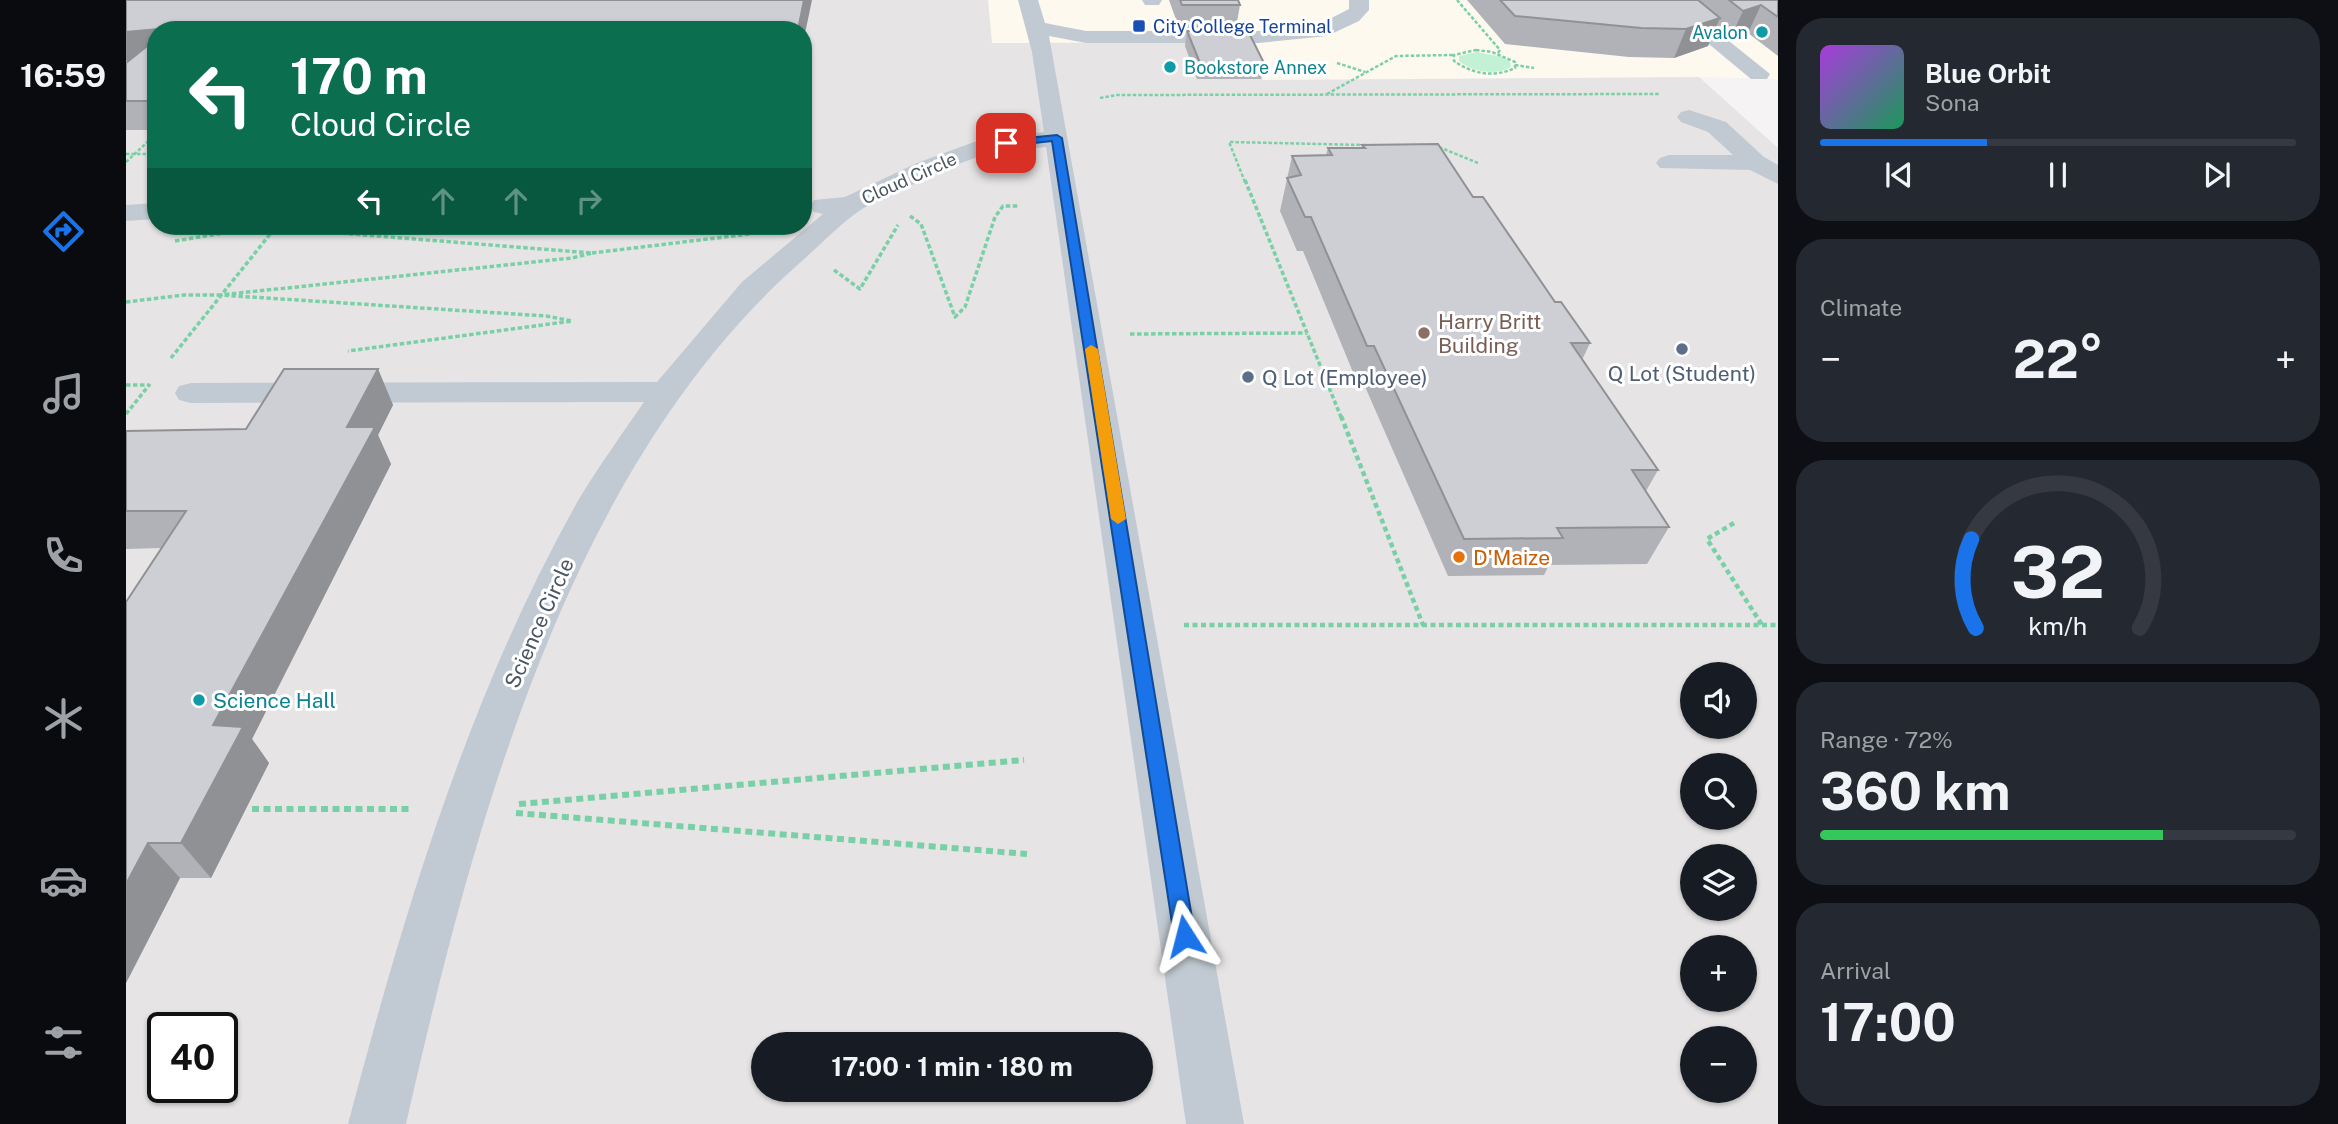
<!DOCTYPE html>
<meta charset="utf-8">
<style>
:root{--surface:#171b24;--page:#242831;--text:#f1f3f6;--muted:#9ea1a6;--line:#363941;--accent:#1a73e8}
body{margin:0;font-family:"Public Sans",sans-serif;background:var(--page);color:var(--text);height:100vh;display:flex;flex-direction:column;font-size:26px;white-space:nowrap}
*{box-sizing:border-box;margin:0}
p{font-size:23px;color:var(--muted)}
.icon{flex:none;width:38px;height:38px;fill:none;stroke:currentColor;stroke-width:2;stroke-linecap:round;stroke-linejoin:round}
.map{position:relative;flex:1;overflow:hidden}
.sheet{display:flex;flex-direction:column;gap:18px;padding:18px;background:#0d0f14;width:560px}
.sheet>*{flex:none}
.hud{position:absolute;left:21px;top:21px;width:665px;height:214px;border-radius:28px;box-shadow:0 2px 5px #0004;background:#0b6e4f;color:#fff;overflow:hidden}
.buttons{position:absolute;left:1554px;top:662px;display:grid;gap:14px}
.buttons a{display:grid;place-items:center;width:77px;height:77px;border-radius:50%;background:var(--surface);box-shadow:0 2px 5px #0004;font-size:35px}
.speed{position:absolute;left:21px;top:1012px;display:flex;gap:14px;font-size:35px;font-weight:700;text-align:center}
.speed>*{display:grid;place-content:center;width:91px;height:91px;border-radius:50%;background:var(--surface);box-shadow:0 2px 5px #0004;line-height:1}
.speed .limit{border:4px solid #111;border-radius:10px;background:#fff;color:#111}
.pin{position:absolute;display:grid;place-items:center;width:60px;height:60px;color:#fff;margin:-30px;border-radius:14px;box-shadow:0 4px 10px #0006}
.me{position:absolute;width:77px;margin:-38px;rotate:351deg;stroke-linejoin:round;filter:drop-shadow(0 0 5px #0008)}
.turn{display:flex;align-items:center;gap:24px;height:147px;padding:0 28px;font-size:32px}
.turn .icon{width:91px;height:91px;stroke-width:2.5}
.turn b{display:block;font-size:49px;line-height:60px}
.lanes{display:flex;align-items:center;height:66px;padding:0 28px;background:#0003;justify-content:center;gap:35px;direction:ltr}
.lanes .off{opacity:.35}
.big{font-size:52px;font-weight:700;line-height:1.1}
.sheet .tile{flex:1;display:flex;flex-direction:column;justify-content:center;gap:10px;min-width:0;padding:0 24px;border-radius:28px;background:var(--page)}
.sheet .dial{align-items:center;gap:0}
.dial svg{height:182px;overflow:visible;fill:none;stroke:var(--line);stroke-width:7;stroke-linecap:round;text-anchor:middle}
.dial text{fill:var(--text);stroke:none}
.song{display:flex;align-items:center;gap:21px}
.cover{width:84px;height:84px;border-radius:10px;background:linear-gradient(135deg,hsl(280 70% 55%),hsl(150 70% 35%))}
.played{height:7px;border-radius:4px;background:linear-gradient(90deg,var(--accent) 35%,var(--line) 35%)}
.keys{display:flex;justify-content:space-around;direction:ltr}
.heat{display:flex;justify-content:space-between;align-items:center;font-size:38px;direction:ltr}
.charge{height:10px;border-radius:5px;background:linear-gradient(90deg,#34c759 72%,var(--line) 0)}
.trip{position:absolute;left:625px;top:1032px;width:402px;height:70px;border-radius:35px;background:var(--surface);box-shadow:0 2px 5px #0004;font-weight:700;line-height:70px;text-align:center}
main{display:flex;flex:1;min-height:0}
.dock{display:flex;flex-direction:column;width:126px;justify-content:space-around;align-items:center;background:#090b0e;color:var(--muted)}
.dock .icon{width:49px;height:49px}
.dock .active{color:var(--accent)}
.dock b{font-size:32px;color:var(--text)}
.map>svg:first-child{display:block}
.commercial{fill:#fdf9ef}
.education{fill:#e6e4e5;fill-rule:evenodd}
.green{fill:#c3f1d5}
.lines{fill:none;stroke-linecap:round;stroke-linejoin:round}
.path-far3{stroke:#7ad0a6;stroke-width:2.5;stroke-dasharray:3.5 2;stroke-linecap:butt}
.path-far2{stroke:#7ad0a6;stroke-width:3.5;stroke-dasharray:4.5 2.5;stroke-linecap:butt}
.path-far1{stroke:#7ad0a6;stroke-width:4.5;stroke-dasharray:5 3.5;stroke-linecap:butt}
.path{stroke:#7ad0a6;stroke-width:6;stroke-dasharray:7 4.5;stroke-linecap:butt}
.minor{fill:#c1cad2;fill-rule:evenodd}
.path-bridge{stroke:#7ad0a6;stroke-width:2.5;stroke-dasharray:3.5 2;stroke-linecap:butt}
.wall{fill:#b0b2b7}
.shaded-wall{fill:#909195}
.building{fill:#cdcfd5;stroke:#909195;stroke-width:2}
.route{fill:#1a73e8;stroke:#114b97;stroke-width:2}
.slow{fill:#f59e0b}
.transit-dot{fill:#1a4fb4;stroke:#fff;stroke-width:2.5}
.culture-dot{fill:#0f9aa8;stroke:#fff;stroke-width:2.5}
.education-dot{fill:#8d6e63;stroke:#fff;stroke-width:2.5}
.service-dot{fill:#5c6f8a;stroke:#fff;stroke-width:2.5}
.food-dot{fill:#e8710a;stroke:#fff;stroke-width:2.5}
.labels{text-anchor:middle;dominant-baseline:central;stroke-width:6;stroke-linejoin:round;paint-order:stroke}
.far-transit-label{font-size:18px;fill:#164399;stroke:#fff;text-anchor:start}
.far-culture-label{font-size:18px;fill:#0d838f;stroke:#fff;text-anchor:end}
.far-street-label{font-size:18px;fill:#4a5661;stroke:#fff}
.education-label{font-size:21px;fill:#785e54;stroke:#fff;text-anchor:start}
.service-label{font-size:21px;fill:#4e5e75;stroke:#fff}
.food-label{font-size:21px;fill:#c56008;stroke:#fff;text-anchor:start}
.street-label{font-size:21px;fill:#4a5661;stroke:#fff}
.culture-label{font-size:21px;fill:#0d838f;stroke:#fff;text-anchor:start}
</style>
<main>
<nav class="dock">
<b>16:59</b>
<svg class="icon active" aria-label="directions" viewBox="0 0 24 24"><path d="M12 3l9 9-9 9-9-9zM9 14v-3h6M13 9l2 2-2 2"/></svg>
<svg class="icon" aria-label="music" viewBox="0 0 24 24"><path d="M9 18V5l10-2v13"/><circle cx="6" cy="18" r="3"/><circle cx="16" cy="16" r="3"/></svg>
<svg class="icon" aria-label="phone" viewBox="0 0 24 24"><path d="M5 4h4l2 5-3 2q2 4 5 5l2-3 5 2v4C11 20 4 13 5 4z"/></svg>
<svg class="icon" aria-label="climate" viewBox="0 0 24 24"><path d="M12 3v18M4 7l16 10M4 17L20 7"/></svg>
<svg class="icon" aria-label="car" viewBox="0 0 24 24"><path d="M5 17H2v-5l4-1 3-4h7l3 4 3 1v5h-3M9 17h6M6 11h13"/><circle cx="7" cy="17" r="2"/><circle cx="17" cy="17" r="2"/></svg>
<svg class="icon" aria-label="filters" viewBox="0 0 24 24"><path d="M4 7h16M4 17h16"/><circle cx="9" cy="7" r="2"/><circle cx="15" cy="17" r="2"/></svg>
</nav>
<div class="map">
<svg width="1652" height="1124" viewBox="0 0 1652 1124">
<rect width="100%" height="100%" fill="#f5f3f3"/>
<path class="commercial" d="M 862,0 L 1652,0 L 1652,79 L 1573,77 L 1137,80 L 1118,42 L 865,43 Z"/>
<path class="education" d="M 0,0 L 862,0 L 866,43 L 1118,42 L 1137,80 L 1573,77 L 1652,148 L 1652,1124 L 0,1124 ZM 30,30 L 677,30 L 677,226 L 30,226 ZM 1566,674 L 1619,674 L 1619,726 L 1566,726 ZM 1566,765 L 1619,765 L 1619,817 L 1566,817 ZM 1566,856 L 1619,856 L 1619,908 L 1566,908 ZM 1566,947 L 1619,947 L 1619,999 L 1566,999 ZM 37,1027 L 96,1027 L 96,1087 L 37,1087 ZM 1566,1038 L 1619,1038 L 1619,1090 L 1566,1090 ZM 637,1045 L 1015,1045 L 1015,1090 L 637,1090 Z"/>
<path class="green" d="M 1351,52 L 1377,57 L 1384,62 L 1385,67 C 1369,76 1347,72 1333,61 L 1333,56 Z"/>
<g class="lines">
<path class="path-far3" d="M 1331,0 L 1374,50 L 1372,53
M 1350,50 L 1366,52 L 1389,62 L 1389,68 C 1368,78 1347,74 1328,61 L 1328,55 Z
M 1211,63 L 1239,72
M 1389,65 L 1408,68
M 1201,94 L 1270,56 L 1328,55
M 974,98 L 991,95 L 1533,94
M 1308,145 L 1352,163
M 0,154 L 30,154
M 1119,182 L 1103,142 L 1240,145"/>
<path class="path-far2" d="M 1119,180 L 1215,417
M 784,216 L 795,224 L 829,317 L 839,307 L 869,217 L 877,206 L 892,206
M 49,241 L 123,229 L 149,228 L 466,253 L 446,258 L 94,295 L 420,316 L 446,321 L 222,351
M 466,253 L 624,234
M 708,270 L 734,289 L 772,225
M 0,302 L 58,295 L 93,295
M 1004,334 L 1182,333
M 45,358 L 149,228
M 0,385 L 22,385
M 0,414 L 24,384"/>
<path class="path-far1" d="M 1215,416 L 1297,625
M 1608,523 L 1581,539 L 1636,625
M 1058,625 L 1652,625"/>
<path class="path" d="M 393,804 L 898,760
M 126,809 L 286,809
M 390,813 L 901,854"/>
<path class="minor" d="M 892,0 L 912,0 L 919,23 L 960,31 L 1133,31 L 1190,26 L 1223,9 L 1223,0 L 1243,0 L 1243,10 L 1233,21 L 1201,36 L 1133,43 L 960,43 L 923,36 L 1118,1124 L 1060,1124 L 920,147 C 900,149 877,149 858,155 C 826,165 796,180 767,194 C 756,200 743,204 733,211 C 713,225 695,244 677,260 C 440,467 347,829 280,1124 L 222,1124 C 279,909 343,694 453,499 C 473,466 496,434 518,402 L 65,403 L 53,400 L 49,393 L 53,386 L 65,383 L 531,382 L 616,282 L 697,214 L 688,212 L 684,206 L 688,200 L 719,197 L 791,163 L 848,142 L 918,132 L 906,52 Z
M 1016,0 L 1036,0 L 1033,5 L 1019,5 Z
M 1530,0 L 1552,0 L 1644,74 L 1641,79 L 1625,79 Z
M 1563,110 L 1600,122 L 1638,157 L 1652,165 L 1652,184 L 1624,170 L 1534,168 L 1530,163 L 1534,158 L 1543,155 L 1607,155 L 1582,132 L 1555,122 L 1551,117 L 1555,112 Z
M 30,203 L 30,219 L 0,221 L 0,205 Z"/>
<path class="path-bridge" d="M 0,162 L 30,134"/>
</g>
<path class="wall" d="M 1043,0 L 1112,0 L 1114,5 L 1110,28 L 1053,28 Z
M 1341,0 L 1652,0 L 1652,56 L 1622,33 L 1604,39 L 1590,27 L 1582,46 L 1548,58 L 1503,57 L 1379,44 Z
M 30,30 L 30,130 L 0,130 L 0,63 Z
M 1061,31 L 1138,63 L 1135,79 L 1071,79 L 1059,46 Z
M 1236,145 L 1347,197 L 1429,302 L 1464,343 L 1456,360 L 1532,470 L 1520,491 L 1543,527 L 1521,564 L 1423,565 L 1418,575 L 1322,576 L 1237,382 L 1231,382 L 1177,251 L 1171,251 L 1154,211 L 1166,156 L 1200,155 L 1202,148 L 1236,148 Z
M 252,369 L 267,405 L 252,435 L 265,464 L 126,739 L 143,763 L 85,878 L 54,878 L 0,983 L 0,602 L 35,548 L 0,549 L 0,431 L 120,429 Z"/>
<path class="shaded-wall" d="M 678,0 L 686,0 L 677,43 L 677,30 L 672,30 Z
M 1635,5 L 1622,33 L 1604,39 L 1617,11 Z
M 1594,18 L 1582,46 L 1548,58 L 1560,29 Z
M 43,28 L 44,30 L 30,30 L 30,58 L 0,61 L 0,32 Z
M 252,369 L 267,405 L 252,435 L 265,464 L 126,739 L 143,763 L 85,878 L 55,843 L 87,725 L 221,427 Z
M 22,843 L 54,878 L 0,983 L 0,884 Z"/>
<path class="building" d="M 0,0 L 678,0 L 672,30 L 41,30 L 43,28 L 0,32 Z
M 1054,0 L 1112,0 L 1114,5 L 1056,5 Z
M 1374,0 L 1572,0 L 1594,18 L 1560,29 L 1515,28 L 1389,16 Z
M 1603,0 L 1652,0 L 1652,17 L 1635,5 L 1617,11 Z
M 1061,31 L 1122,31 L 1138,63 L 1074,63 Z
M 30,39 L 30,101 L 0,101 L 0,63 Z
M 1312,144 L 1347,197 L 1357,197 L 1429,302 L 1435,302 L 1464,343 L 1445,343 L 1532,470 L 1506,470 L 1543,527 L 1431,528 L 1437,538 L 1338,539 L 1248,346 L 1241,346 L 1185,217 L 1179,217 L 1161,178 L 1175,175 L 1166,156 L 1206,155 L 1202,148 L 1239,148 L 1236,145 Z
M 158,369 L 252,369 L 221,427 L 249,427 L 87,725 L 117,727 L 55,843 L 22,843 L 0,884 L 0,602 L 60,511 L 0,511 L 0,431 L 120,429 Z"/>
<path class="route" d="M 931,135 L 936,138 L 1069,936 L 1066,943 L 1059,946 L 1051,943 L 1048,936 L 926,141 L 880,146 L 875,143 L 880,140 Z"/>
<path class="slow" d="M 965,345 L 972,349 L 1000,519 L 992,524 L 985,519 L 959,349 Z"/>
<rect class="transit-dot" x="1006" y="19" width="14" height="14" rx="3.5"/>
<g class="culture-dot">
<circle cx="1636" cy="32" r="7"/>
<circle cx="1044" cy="67" r="7"/>
<circle cx="73" cy="700" r="7"/>
</g>
<circle class="education-dot" cx="1298" cy="333" r="7"/>
<g class="service-dot">
<circle cx="1556" cy="349" r="7"/>
<circle cx="1122" cy="377" r="7"/>
</g>
<circle class="food-dot" cx="1333" cy="557" r="7"/>
<g class="labels">
<g class="far-transit-label">
<text x="1027" y="26">City College Terminal</text>
</g>
<g class="far-culture-label">
<text x="1622" y="32">Avalon</text>
<text x="1058" y="67" text-anchor="start">Bookstore Annex</text>
</g>
<g class="far-street-label">
<text transform="translate(783 178) rotate(-24)">Cloud Circle</text>
</g>
<g class="education-label">
<text x="1312" y="321">Harry Britt<tspan x="1312" dy="24">Building</tspan></text>
</g>
<g class="service-label">
<text x="1556" y="373">Q Lot (Student)</text>
<text x="1136" y="377" text-anchor="start">Q Lot (Employee)</text>
</g>
<g class="food-label">
<text x="1347" y="557">D'Maize</text>
</g>
<g class="street-label">
<text transform="translate(413 623) rotate(-66)">Science Circle</text>
</g>
<g class="culture-label">
<text x="87" y="700">Science Hall</text>
</g>
</g>
</svg>
<div class="buttons">
<a><svg class="icon" aria-label="sound" viewBox="0 0 24 24"><path d="M4 9h4l5-4v14l-5-4H4zM17 9q2 3 0 6"/></svg></a>
<a><svg class="icon" aria-label="search" viewBox="0 0 24 24"><circle cx="10" cy="10" r="6"/><path d="M15 15l6 6"/></svg></a>
<a><svg class="icon" aria-label="layers" viewBox="0 0 24 24"><path d="M12 4l9 5-9 5-9-5zM3 14l9 5 9-5"/></svg></a>
<a>+</a>
<a>−</a>
</div>
<div class="speed"><div class="limit">40</div></div>
<div class="pin" style="left:880px;top:143px;background:#d93025"><svg class="icon" aria-label="arrive" viewBox="0 0 24 24"><path d="M6 21V4h12l-3 4 3 4H6"/></svg></div>
<svg class="me" style="left:1059px;top:936px" viewBox="-20 -20 40 40"><path d="M0-17L14 15 0 8-14 15z" fill="#1a73e8" stroke="#fff" stroke-width="4"/></svg>
<div class="trip">17:00 · 1 min · 180 m</div>
<div class="hud">
<div class="turn"><svg class="icon" aria-label="left" viewBox="0 0 24 24"><path d="M17 20v-9H6M10 6l-5 5 5 5"/></svg><div><b>170 m</b>Cloud Circle</div></div>
<div class="lanes"><svg class="icon" aria-label="left" viewBox="0 0 24 24"><path d="M17 20v-9H6M10 6l-5 5 5 5"/></svg><svg class="icon off" aria-label="ahead" viewBox="0 0 24 24"><path d="M12 20V5M6 11l6-6 6 6"/></svg><svg class="icon off" aria-label="ahead" viewBox="0 0 24 24"><path d="M12 20V5M6 11l6-6 6 6"/></svg><svg class="icon off" aria-label="right" viewBox="0 0 24 24"><path d="M7 20v-9h11M14 6l5 5-5 5"/></svg></div>
</div>
</div>
<section class="sheet">
<div class="tile">
<div class="song"><i class="cover"></i><div><b>Blue Orbit</b><p>Sona</p></div></div>
<div class="played"></div>
<div class="keys"><svg class="icon" aria-label="previous" viewBox="0 0 24 24"><path d="M18 5L8 12l10 7zM5 5v14"/></svg><svg class="icon" aria-label="pause" viewBox="0 0 24 24"><path d="M8 5v14M16 5v14"/></svg><svg class="icon" aria-label="next" viewBox="0 0 24 24"><path d="M6 5l10 7-10 7zM19 5v14"/></svg></div>
</div>
<div class="tile"><p>Climate</p>
<div class="heat"><a>−</a><b class="big">22°</b><a>+</a></div>
</div>
<div class="tile dial"><svg viewBox="0 0 100 80">
<path d="M14 69A42 42 0 1 1 86 69"/>
<path d="M14 69A42 42 0 0 1 12 30" stroke="#1a73e8"/>
<text x="50" y="56" font-size="32" font-weight="700">32</text>
<text x="50" y="72" font-size="11">km/h</text>
</svg></div>
<div class="tile"><p>Range · 72%</p><b class="big">360 km</b><div class="charge"></div></div>
<div class="tile"><p>Arrival</p><b class="big">17:00</b></div>
</section>
</main>
